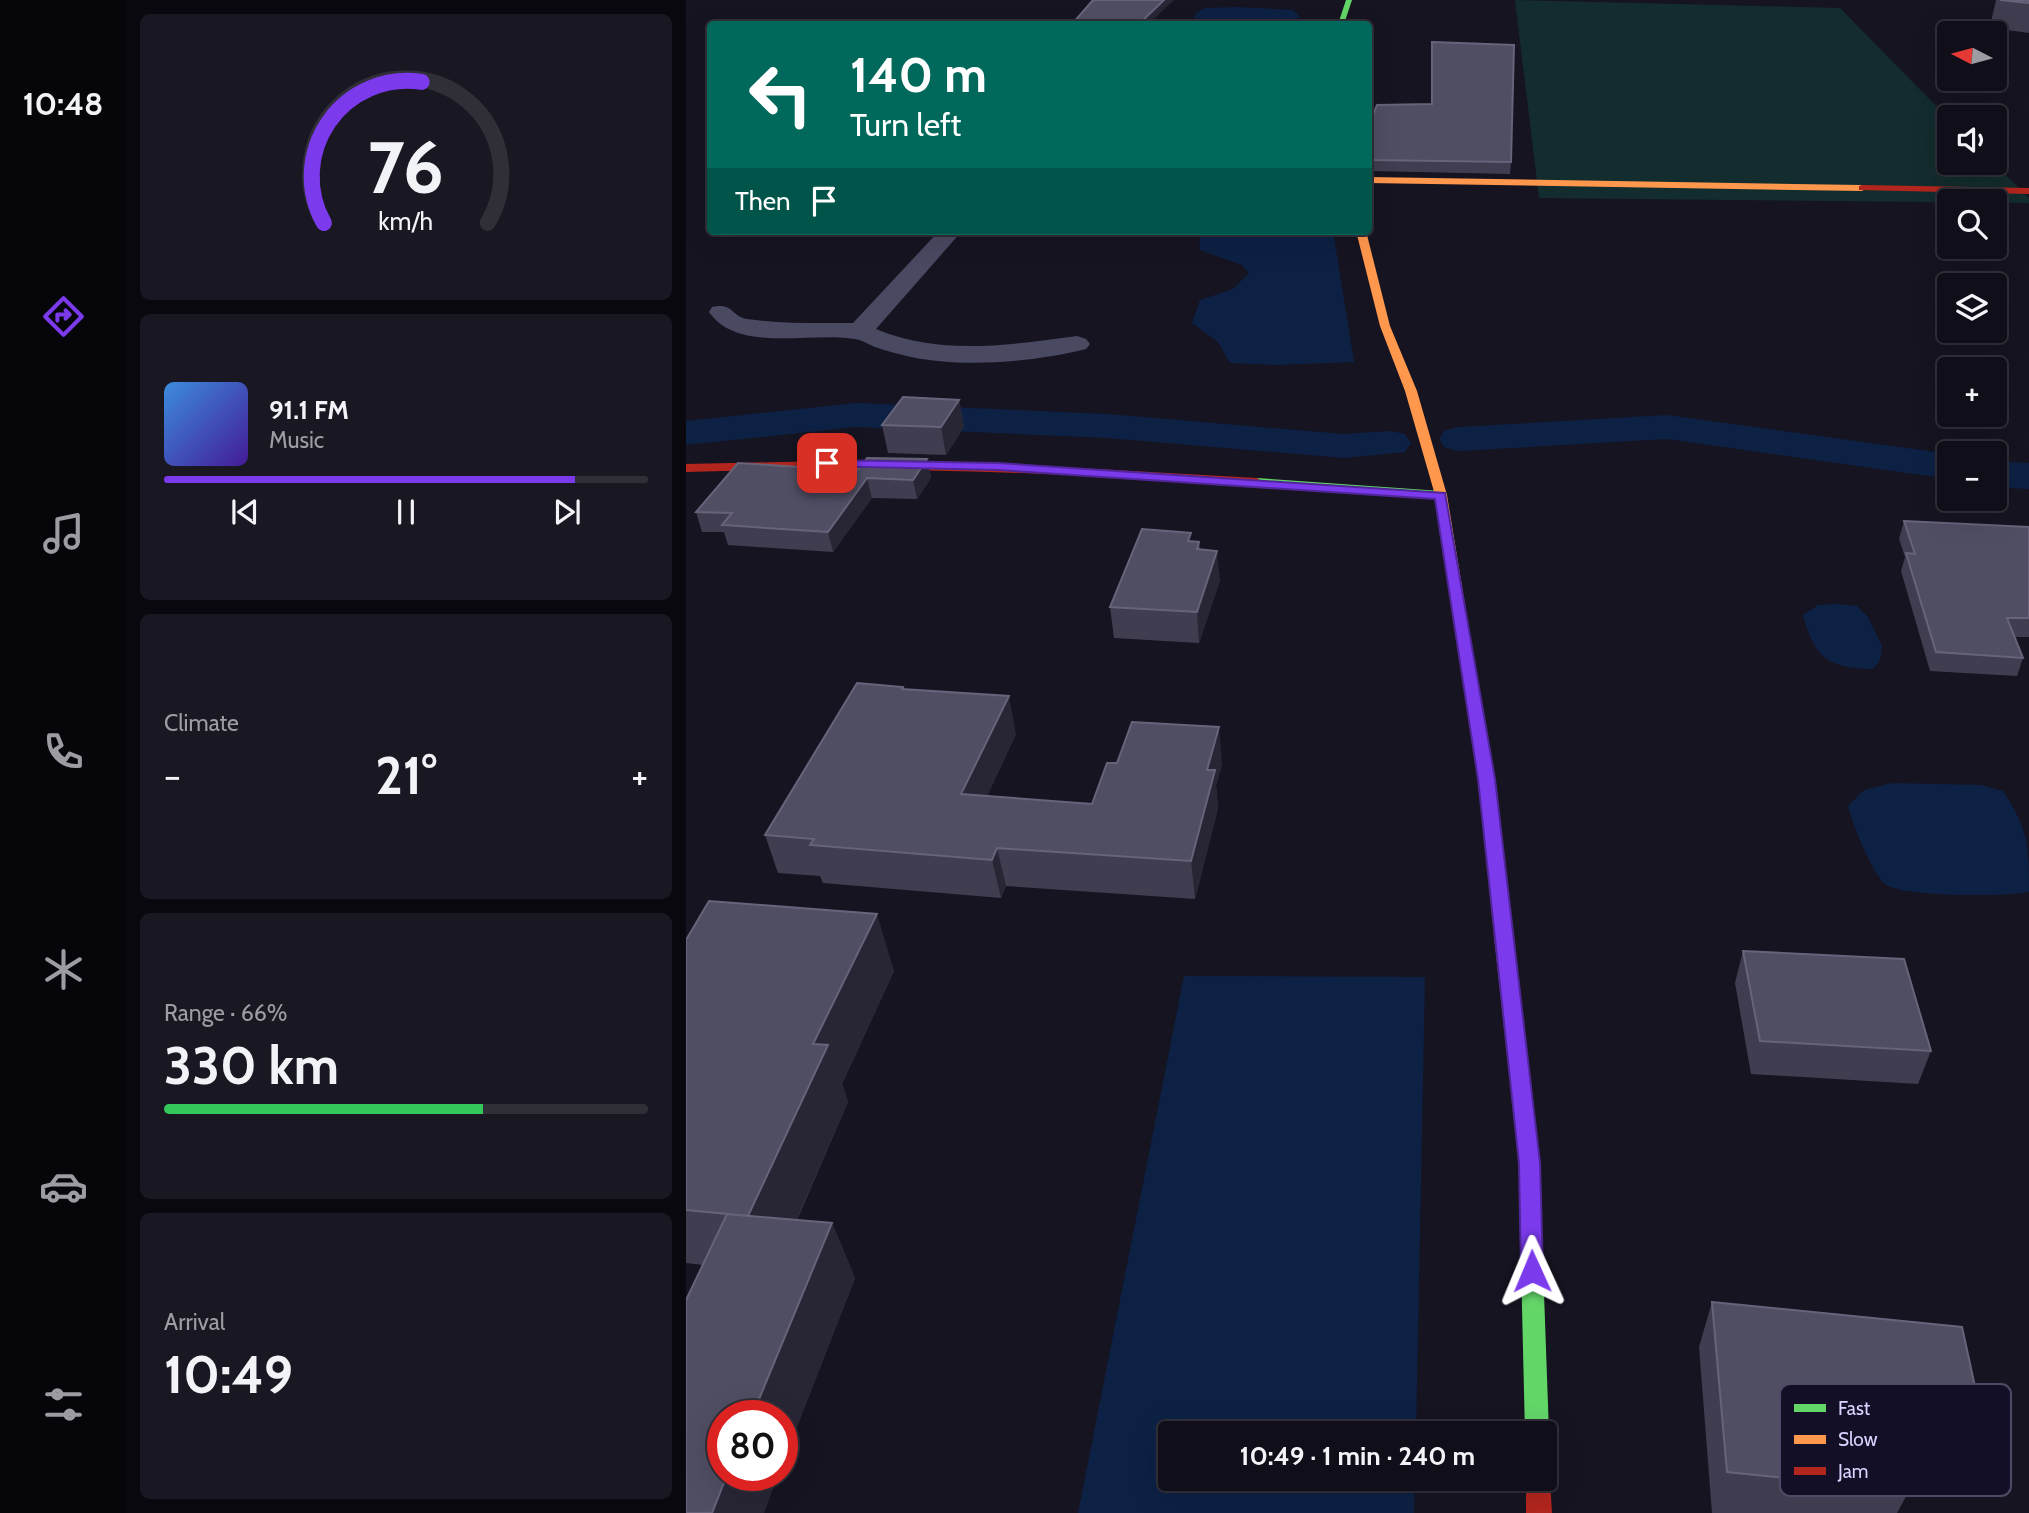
<!DOCTYPE html>
<meta charset="utf-8">
<style>
:root{--surface:#100f19;--page:#191822;--text:#f1f3f6;--muted:#9c9ca2;--line:#302f38;--accent:#7c3aed}
body{margin:0;font-family:Cabin,sans-serif;background:var(--page);color:var(--text);height:100vh;display:flex;flex-direction:column;font-size:26px;white-space:nowrap}
*{box-sizing:border-box;margin:0}
p{font-size:23px;color:var(--muted)}
.icon{flex:none;width:38px;height:38px;fill:none;stroke:currentColor;stroke-width:2;stroke-linecap:round;stroke-linejoin:round}
.map{position:relative;flex:1;overflow:hidden}
.side{display:flex;flex-direction:column;gap:14px;padding:14px;background:#09080e;width:560px}
.side>*{flex:none}
.banner{position:absolute;left:21px;top:21px;width:665px;height:214px;border-radius:7px;box-shadow:0 7px 28px #0002,0 0 0 2px var(--line);background:#00695c;color:#fff;overflow:hidden}
.needle{width:46px;rotate:276deg}
.controls{position:absolute;left:1251px;top:21px;display:grid;gap:14px}
.controls a{display:grid;place-items:center;width:70px;height:70px;border-radius:7px;background:var(--surface);box-shadow:0 7px 28px #0002,0 0 0 2px var(--line);font-size:35px}
.speed{position:absolute;left:21px;top:1400px;display:flex;gap:14px;font-size:35px;font-weight:700;text-align:center}
.speed>*{display:grid;place-content:center;width:91px;height:91px;border-radius:50%;background:var(--surface);box-shadow:0 7px 28px #0002,0 0 0 2px var(--line);line-height:1}
.speed .limit{border:10px solid #d22;background:#fff;color:#111}
.pin{position:absolute;display:grid;place-items:center;width:60px;height:60px;color:#fff;margin:-30px;border-radius:14px;box-shadow:0 4px 10px #0006}
.me{position:absolute;width:77px;margin:-38px;rotate:359deg;stroke-linejoin:round;filter:drop-shadow(0 0 5px #0008)}
.turn{display:flex;align-items:center;gap:24px;height:147px;padding:0 28px;font-size:32px}
.turn .icon{width:91px;height:91px;stroke-width:2.5}
.turn b{display:block;font-size:49px;line-height:60px}
.then{display:flex;align-items:center;height:66px;padding:0 28px;background:#0003;gap:14px;font-size:26px}
.big{font-size:52px;font-weight:800;line-height:1.1}
.side .widget{flex:1;display:flex;flex-direction:column;justify-content:center;gap:10px;min-width:0;padding:0 24px;border-radius:10px;background:var(--page)}
.side .dial{align-items:center;gap:0}
.dial svg{height:182px;overflow:visible;fill:none;stroke:var(--line);stroke-width:7;stroke-linecap:round;text-anchor:middle}
.dial text{fill:var(--text);stroke:none}
.song{display:flex;align-items:center;gap:21px}
.cover{width:84px;height:84px;border-radius:10px;background:linear-gradient(135deg,hsl(210 70% 55%),hsl(260 70% 35%))}
.played{height:7px;border-radius:4px;background:linear-gradient(90deg,var(--accent) 85%,var(--line) 85%)}
.keys{display:flex;justify-content:space-around;direction:ltr}
.heat{display:flex;justify-content:space-between;align-items:center;font-size:38px;direction:ltr}
.charge{height:10px;border-radius:5px;background:linear-gradient(90deg,#34c759 66%,var(--line) 0)}
.trip{position:absolute;left:472px;top:1421px;width:399px;height:70px;border-radius:7px;background:var(--surface);box-shadow:0 7px 28px #0002,0 0 0 2px var(--line);font-weight:800;line-height:70px;text-align:center}
main{display:flex;flex:1;min-height:0}
.dock{display:flex;flex-direction:column;width:126px;justify-content:space-around;align-items:center;background:#06060a;color:var(--muted)}
.dock .icon{width:49px;height:49px}
.dock .active{color:var(--accent)}
.dock b{font-size:32px;color:var(--text)}
.map>svg:first-child{display:block}
.green{fill:#132c2d}
.water{fill:#0d2144}
.lines{fill:none;stroke-linecap:round;stroke-linejoin:round}
.canal{fill:#0d2144;fill-rule:evenodd}
.street{fill:#4a4962;fill-rule:evenodd}
.fast{fill:#63d668;fill-rule:evenodd}
.slow{fill:#ff974d;fill-rule:evenodd}
.jam{fill:#b3261e;fill-rule:evenodd}
.wall{fill:#403d50}
.shaded-wall{fill:#282635}
.building{fill:#504e63;stroke:#66637b;stroke-width:2}
.route{fill:#7c3aed;stroke:#51269a;stroke-width:2}
.key{fill:#130f26;stroke:#4e4a67;stroke-width:2}
.key-label{font-size:19px;fill:#d9d4ff}
</style>
<main>
<nav class="dock">
<b>10:48</b>
<svg class="icon active" aria-label="directions" viewBox="0 0 24 24"><path d="M12 3l9 9-9 9-9-9zM9 14v-3h6M13 9l2 2-2 2"/></svg>
<svg class="icon" aria-label="music" viewBox="0 0 24 24"><path d="M9 18V5l10-2v13"/><circle cx="6" cy="18" r="3"/><circle cx="16" cy="16" r="3"/></svg>
<svg class="icon" aria-label="phone" viewBox="0 0 24 24"><path d="M5 4h4l2 5-3 2q2 4 5 5l2-3 5 2v4C11 20 4 13 5 4z"/></svg>
<svg class="icon" aria-label="climate" viewBox="0 0 24 24"><path d="M12 3v18M4 7l16 10M4 17L20 7"/></svg>
<svg class="icon" aria-label="car" viewBox="0 0 24 24"><path d="M5 17H2v-5l4-1 3-4h7l3 4 3 1v5h-3M9 17h6M6 11h13"/><circle cx="7" cy="17" r="2"/><circle cx="17" cy="17" r="2"/></svg>
<svg class="icon" aria-label="filters" viewBox="0 0 24 24"><path d="M4 7h16M4 17h16"/><circle cx="9" cy="7" r="2"/><circle cx="15" cy="17" r="2"/></svg>
</nav>
<section class="side">
<div class="widget dial"><svg viewBox="0 0 100 80">
<path d="M14 69A42 42 0 1 1 86 69"/>
<path d="M14 69A42 42 0 0 1 57 7" stroke="#7c3aed"/>
<text x="50" y="56" font-size="32" font-weight="700">76</text>
<text x="50" y="72" font-size="11">km/h</text>
</svg></div>
<div class="widget">
<div class="song"><i class="cover"></i><div><b>91.1 FM</b><p>Music</p></div></div>
<div class="played"></div>
<div class="keys"><svg class="icon" aria-label="previous" viewBox="0 0 24 24"><path d="M18 5L8 12l10 7zM5 5v14"/></svg><svg class="icon" aria-label="pause" viewBox="0 0 24 24"><path d="M8 5v14M16 5v14"/></svg><svg class="icon" aria-label="next" viewBox="0 0 24 24"><path d="M6 5l10 7-10 7zM19 5v14"/></svg></div>
</div>
<div class="widget"><p>Climate</p>
<div class="heat"><a>−</a><b class="big">21°</b><a>+</a></div>
</div>
<div class="widget"><p>Range · 66%</p><b class="big">330 km</b><div class="charge"></div></div>
<div class="widget"><p>Arrival</p><b class="big">10:49</b></div>
</section>
<div class="map">
<svg width="1343" height="1513" viewBox="0 0 1343 1513">
<rect width="100%" height="100%" fill="#161421"/>
<path class="green" d="M 829,0 L 1154,8 L 1263,119 L 1264,163 L 1308,163 L 1343,198 L 1343,203 L 853,198 Z"/>
<path class="water" d="M 552,7 L 607,10 L 614,17 C 590,30 534,27 508,18 L 510,13 L 519,8 Z
M 508,231 L 647,231 L 668,362 L 589,365 L 544,363 L 532,342 L 506,323 L 514,300 L 547,289 L 563,273 L 556,265 L 514,250 L 513,234 Z
M 1149,604 L 1171,606 L 1182,617 L 1196,646 L 1194,660 L 1187,669 C 1142,668 1129,659 1117,615 L 1132,605 Z
M 1206,783 L 1295,785 L 1317,791 C 1343,830 1343,847 1343,892 C 1321,897 1214,897 1199,884 C 1186,873 1166,823 1162,806 L 1178,790 Z
M 498,976 L 739,977 L 730,1433 L 485,1433 L 485,1479 L 729,1479 L 728,1513 L 392,1513 Z"/>
<g class="lines">
<path class="canal" d="M 170,403 L 421,414 L 658,434 L 705,431 L 719,434 L 725,443 L 719,452 L 658,458 L 421,438 L 170,427 L 0,445 L 0,421 Z
M 981,415 L 1264,454 L 1264,479 L 981,439 L 773,451 L 759,448 L 753,439 L 759,430 L 773,427 Z
M 1309,461 L 1343,463 L 1343,489 L 1309,487 Z"/>
<path class="street" d="M 253,231 L 276,231 L 190,329 C 254,356 324,345 391,336 L 400,339 L 404,344 L 400,349 C 348,362 277,368 225,357 C 213,354 200,351 189,347 C 182,344 176,340 169,339 C 126,331 52,354 23,312 L 26,307 C 47,302 45,316 61,319 C 96,324 131,323 167,323 Z"/>
<path class="fast" d="M 660,0 L 666,0 L 658,24 L 652,24 Z
M 571,478 L 755,491 L 761,495 L 755,499 L 567,485 L 567,479 Z
M 846,1255 L 854,1258 L 857,1265 L 863,1433 L 859,1442 L 859,1433 L 839,1433 L 835,1265 L 838,1258 Z"/>
<path class="slow" d="M 682,177 L 1176,185 L 1180,188 L 1176,191 L 682,183 Z
M 670,231 L 680,231 L 704,326 L 731,391 L 761,495 L 785,642 L 783,645 L 778,646 L 771,642 L 749,495 L 719,391 L 694,326 Z
M 817,928 L 823,930 L 826,935 L 853,1163 L 857,1265 L 854,1272 L 846,1275 L 838,1272 L 835,1265 L 833,1163 L 808,935 L 811,930 Z"/>
<path class="jam" d="M 1176,185 L 1343,188 L 1343,194 L 1173,190 L 1173,186 Z
M 143,461 L 357,466 L 571,478 L 577,482 L 571,486 C 381,472 191,466 0,472 L 0,464 Z
M 778,638 L 785,642 L 808,779 L 826,935 L 823,940 L 811,940 L 808,935 L 792,779 L 771,642 Z
M 859,1470 L 864,1479 L 866,1513 L 840,1513 L 840,1479 L 859,1479 Z"/>
</g>
<path class="wall" d="M 1310,0 L 1343,0 L 1343,33 L 1306,28 L 1306,17 Z
M 684,122 L 825,162 L 824,174 L 684,171 Z
M 273,400 L 278,427 L 260,455 L 202,453 L 196,425 Z
M 241,459 L 245,478 L 231,499 L 186,498 L 147,552 L 42,545 L 38,532 L 16,532 L 10,512 Z
M 1218,521 L 1343,527 L 1343,637 L 1329,637 L 1337,658 L 1331,676 L 1244,671 L 1215,571 L 1219,557 L 1213,539 Z
M 506,541 L 513,542 L 514,550 L 534,580 L 513,643 L 428,638 L 424,607 Z
M 218,690 L 330,734 L 301,796 L 406,804 L 431,763 L 536,764 L 530,785 L 532,808 L 509,899 L 320,886 L 315,898 L 137,883 L 134,876 L 92,873 L 79,835 Z
M 0,940 L 208,971 L 156,1084 L 162,1102 L 111,1220 L 146,1223 L 169,1278 L 96,1465 L 96,1416 L 17,1265 L 0,1263 Z
M 1057,951 L 1245,1051 L 1232,1084 L 1065,1074 L 1049,983 Z
M 1026,1302 L 1302,1446 L 1276,1489 L 1221,1483 L 1223,1491 L 1211,1513 L 1026,1513 L 1013,1347 Z"/>
<path class="shaded-wall" d="M 478,0 L 488,0 L 463,24 L 453,24 Z
M 273,400 L 278,427 L 260,455 L 255,427 Z
M 241,459 L 245,478 L 231,499 L 227,480 Z
M 181,478 L 186,498 L 147,552 L 142,532 Z
M 531,551 L 534,580 L 513,643 L 511,612 Z
M 323,696 L 330,734 L 284,832 L 275,794 Z
M 533,727 L 536,764 L 530,785 L 532,808 L 509,899 L 505,861 L 521,770 Z
M 311,848 L 320,886 L 315,898 L 306,860 Z
M 191,914 L 208,971 L 156,1084 L 162,1102 L 88,1271 L 62,1216 L 127,1044 Z
M 146,1223 L 169,1278 L 96,1465 L 96,1416 L 66,1416 Z
M 41,1475 L 92,1475 L 78,1513 L 26,1513 Z"/>
<path class="building" d="M 407,0 L 478,0 L 453,24 L 386,24 Z
M 1314,0 L 1343,0 L 1343,3 Z
M 746,42 L 828,45 L 825,162 L 685,160 L 684,122 L 691,105 L 746,104 Z
M 217,397 L 273,400 L 255,427 L 196,425 Z
M 181,458 L 241,459 L 227,480 L 181,478 L 142,532 L 36,525 L 46,513 L 10,512 L 52,463 L 171,471 Z
M 1218,521 L 1343,527 L 1343,618 L 1321,618 L 1337,658 L 1250,652 L 1220,553 L 1229,554 Z
M 456,529 L 505,533 L 502,541 L 513,542 L 511,549 L 531,551 L 511,612 L 424,607 Z
M 171,683 L 217,687 L 216,689 L 323,696 L 275,794 L 406,804 L 421,763 L 431,763 L 446,722 L 533,727 L 521,770 L 529,770 L 505,861 L 311,848 L 306,860 L 124,845 L 128,839 L 79,835 Z
M 23,901 L 191,914 L 127,1044 L 142,1045 L 62,1216 L 0,1210 L 0,940 Z
M 1057,951 L 1218,959 L 1245,1051 L 1074,1041 Z
M 41,1214 L 146,1223 L 66,1416 L 37,1416 L 37,1475 L 41,1475 L 26,1513 L 0,1513 L 0,1300 Z
M 1026,1302 L 1276,1327 L 1302,1446 L 1213,1437 L 1223,1491 L 1041,1472 Z"/>
<path class="route" d="M 141,460 L 312,463 L 759,493 L 809,779 L 854,1163 L 857,1271 L 854,1279 L 846,1282 L 838,1279 L 835,1271 L 833,1163 L 792,779 L 749,499 L 312,470 L 136,466 L 135,463 Z"/>
<rect x="1094" y="1384" width="231" height="112" rx="10" class="key"/>
<rect x="1108" y="1404" width="32" height="8" fill="#63d668"/>
<rect x="1108" y="1435" width="32" height="9" fill="#ff974d"/>
<rect x="1108" y="1467" width="32" height="8" fill="#b3261e"/>
<g class="key-label">
<text x="1152" y="1415">Fast</text>
<text x="1152" y="1446">Slow</text>
<text x="1152" y="1478">Jam</text>
</g>
</svg>
<div class="controls">
<a><svg class="needle" viewBox="-14 -14 28 28"><path d="M0-13l5 13h-10z" fill="#e53935"/><path d="M0 13l5-13h-10z" fill="#9c9ca2"/></svg></a>
<a><svg class="icon" aria-label="sound" viewBox="0 0 24 24"><path d="M4 9h4l5-4v14l-5-4H4zM17 9q2 3 0 6"/></svg></a>
<a><svg class="icon" aria-label="search" viewBox="0 0 24 24"><circle cx="10" cy="10" r="6"/><path d="M15 15l6 6"/></svg></a>
<a><svg class="icon" aria-label="layers" viewBox="0 0 24 24"><path d="M12 4l9 5-9 5-9-5zM3 14l9 5 9-5"/></svg></a>
<a>+</a>
<a>−</a>
</div>
<div class="speed"><div class="limit">80</div></div>
<div class="pin" style="left:141px;top:463px;background:#d93025"><svg class="icon" aria-label="arrive" viewBox="0 0 24 24"><path d="M6 21V4h12l-3 4 3 4H6"/></svg></div>
<svg class="me" style="left:846px;top:1271px" viewBox="-20 -20 40 40"><path d="M0-17L14 15 0 8-14 15z" fill="#7c3aed" stroke="#fff" stroke-width="4"/></svg>
<div class="trip">10:49 · 1 min · 240 m</div>
<div class="banner">
<div class="turn"><svg class="icon" aria-label="left" viewBox="0 0 24 24"><path d="M17 20v-9H6M10 6l-5 5 5 5"/></svg><div><b>140 m</b>Turn left</div></div>
<div class="then">Then<svg class="icon" aria-label="arrive" viewBox="0 0 24 24"><path d="M6 21V4h12l-3 4 3 4H6"/></svg></div>
</div>
</div>
</main>
